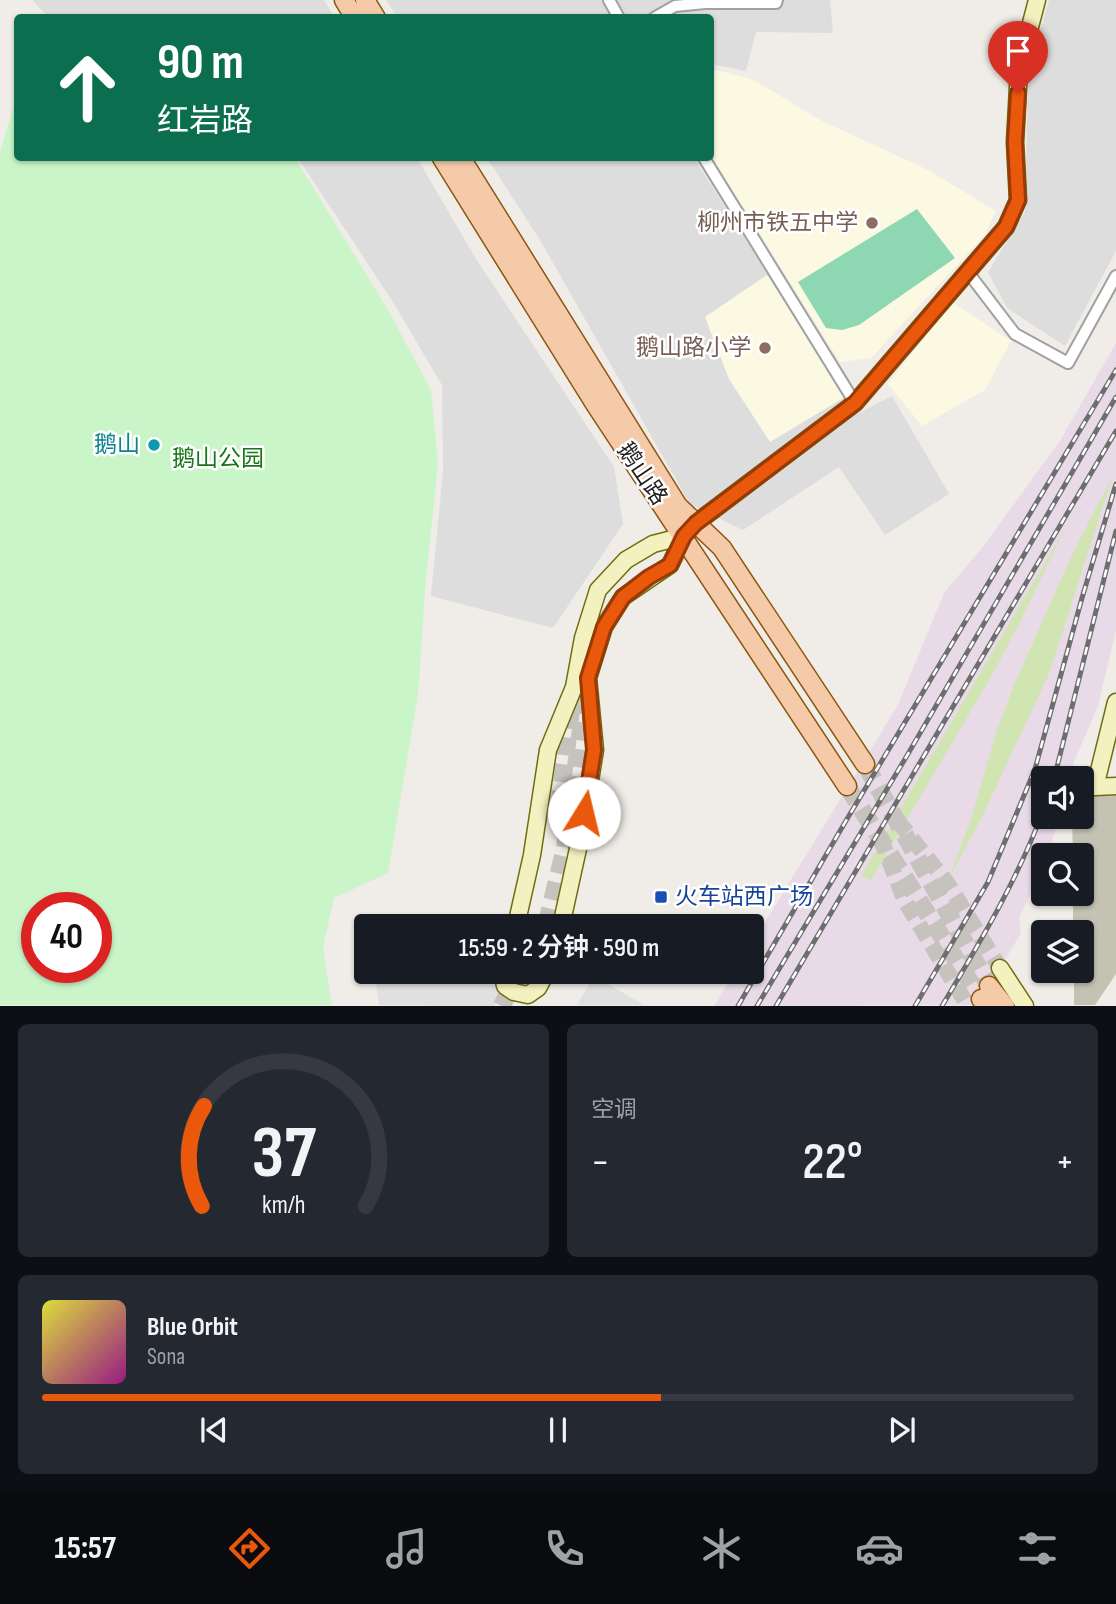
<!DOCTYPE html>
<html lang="zh">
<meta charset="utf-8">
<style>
:root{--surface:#171b24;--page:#242831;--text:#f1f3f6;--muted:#9ea1a6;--line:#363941;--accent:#ea580c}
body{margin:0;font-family:"Sofia Sans Condensed","Noto Sans SC",sans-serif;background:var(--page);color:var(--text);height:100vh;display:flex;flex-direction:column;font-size:26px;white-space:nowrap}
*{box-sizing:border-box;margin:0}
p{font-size:23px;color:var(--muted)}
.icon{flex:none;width:38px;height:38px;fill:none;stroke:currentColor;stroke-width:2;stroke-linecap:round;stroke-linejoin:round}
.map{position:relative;height:1006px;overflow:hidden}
.drawer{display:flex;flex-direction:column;gap:18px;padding:18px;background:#0d0f14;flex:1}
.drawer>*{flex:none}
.hud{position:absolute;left:14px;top:14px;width:700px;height:147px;border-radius:7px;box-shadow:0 2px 5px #0004;background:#0b6e4f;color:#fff;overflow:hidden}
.buttons{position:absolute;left:1031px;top:766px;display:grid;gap:14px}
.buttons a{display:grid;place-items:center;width:63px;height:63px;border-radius:7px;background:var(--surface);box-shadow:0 2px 5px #0004;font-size:35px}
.speed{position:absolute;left:21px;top:892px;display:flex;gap:14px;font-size:35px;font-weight:700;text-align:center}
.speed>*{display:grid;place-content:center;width:91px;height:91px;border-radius:50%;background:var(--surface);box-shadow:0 2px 5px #0004;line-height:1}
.speed .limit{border:10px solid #d22;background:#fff;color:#111}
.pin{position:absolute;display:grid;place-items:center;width:60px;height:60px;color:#fff;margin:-72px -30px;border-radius:50% 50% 50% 0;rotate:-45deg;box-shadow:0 0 7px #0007}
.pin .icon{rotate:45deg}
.me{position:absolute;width:77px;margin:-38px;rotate:9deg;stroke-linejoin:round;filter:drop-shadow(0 0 5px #0008)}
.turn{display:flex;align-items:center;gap:24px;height:147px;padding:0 28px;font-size:32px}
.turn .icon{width:91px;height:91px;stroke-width:2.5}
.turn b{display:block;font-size:49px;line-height:60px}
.big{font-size:52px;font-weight:600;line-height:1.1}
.drawer .tile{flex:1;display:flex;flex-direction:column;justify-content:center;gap:10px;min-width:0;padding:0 24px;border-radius:10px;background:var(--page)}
.drawer .dial{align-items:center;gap:0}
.dial svg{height:182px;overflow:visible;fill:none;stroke:var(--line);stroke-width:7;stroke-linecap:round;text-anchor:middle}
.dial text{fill:var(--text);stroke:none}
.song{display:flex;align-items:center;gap:21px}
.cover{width:84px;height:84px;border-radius:10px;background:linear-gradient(135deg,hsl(60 70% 55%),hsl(310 70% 35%))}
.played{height:7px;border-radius:4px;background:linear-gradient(90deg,var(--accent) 60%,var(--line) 60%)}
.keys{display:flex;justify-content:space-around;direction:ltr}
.heat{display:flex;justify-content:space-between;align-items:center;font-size:38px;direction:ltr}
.drawer .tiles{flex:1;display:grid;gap:18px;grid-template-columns:1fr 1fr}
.tile:last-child{grid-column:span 2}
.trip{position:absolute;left:354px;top:914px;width:410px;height:70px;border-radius:7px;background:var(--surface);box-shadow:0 2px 5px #0004;font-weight:600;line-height:70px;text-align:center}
.tabs{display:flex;height:112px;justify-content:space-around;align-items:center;background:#090b0e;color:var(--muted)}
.tabs .icon{width:49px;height:49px}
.tabs .current{color:var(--accent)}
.tabs b{font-size:32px;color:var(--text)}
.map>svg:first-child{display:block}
.residential{fill:#dedddd}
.industrial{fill:#e8dae7}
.education{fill:#fcf9e3}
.construction{fill:#c3c2b3}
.grass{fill:#d1e5b2}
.park{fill:#caf5c9;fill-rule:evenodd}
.pitch{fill:#8dd7b2}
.parking{fill:#e0e0e0}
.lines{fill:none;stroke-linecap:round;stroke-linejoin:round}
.secondary-tunnel{stroke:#c6c3bf;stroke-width:16;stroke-dasharray:16 8;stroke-linecap:butt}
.primary-tunnel{stroke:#c6c3bf;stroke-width:18;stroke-dasharray:18 9;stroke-linecap:butt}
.street-casing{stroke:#a1a1a1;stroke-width:14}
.secondary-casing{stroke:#6f6e0f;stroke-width:19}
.primary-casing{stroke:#8e550e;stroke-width:21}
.street{stroke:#fff;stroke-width:10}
.secondary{stroke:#f4f1c1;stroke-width:16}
.primary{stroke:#f4caa8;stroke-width:18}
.rail-casing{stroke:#6e6e6e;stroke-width:5}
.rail{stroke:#fff;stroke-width:2.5;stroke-dasharray:8;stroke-linecap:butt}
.route-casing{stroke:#983908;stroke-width:18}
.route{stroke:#ea580c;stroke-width:12}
.education-dot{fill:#8d6e63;stroke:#fff;stroke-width:2.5}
.culture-dot{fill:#0f9aa8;stroke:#fff;stroke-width:2.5}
.transit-dot{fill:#1a4fb4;stroke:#fff;stroke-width:2.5}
.labels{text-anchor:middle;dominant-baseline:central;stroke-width:5;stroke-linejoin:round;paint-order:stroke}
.education-label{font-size:23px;fill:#785e54;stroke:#fff;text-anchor:end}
.culture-label{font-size:23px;fill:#0d838f;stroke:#fff;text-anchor:end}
.park-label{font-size:23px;fill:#197616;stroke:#fff}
.street-label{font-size:23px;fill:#202020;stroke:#fff}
.transit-label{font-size:23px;fill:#164399;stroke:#fff;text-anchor:start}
</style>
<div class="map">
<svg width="1116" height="1006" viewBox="0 0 1116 1006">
<rect width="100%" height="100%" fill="#f0ece7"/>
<path class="residential" d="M 32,0 L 324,0 L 334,17 L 48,17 Z
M 386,0 L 830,0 L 833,33 L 756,32 L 746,71 L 711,64 L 710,18 L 397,17 Z
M 1049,0 L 1116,0 L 1116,251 L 1065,346 L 1007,308 L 988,272 L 1025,212 L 1028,71 Z
M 298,158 L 417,158 L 476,259 L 614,467 L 623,524 L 553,628 L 431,596 L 443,471 L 442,385 L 393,302 Z
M 487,158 L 694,158 L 857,414 L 892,396 L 949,494 L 885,535 L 839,467 L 743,530 L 690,504 L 540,240 Z"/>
<path class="industrial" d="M 1116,343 L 1116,630 L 1098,706 L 1075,759 L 1070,779 L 1043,779 L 1043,817 L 1059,817 L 1048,856 L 1043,856 L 1043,867 L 1019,918 L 1021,933 L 978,1005 L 714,1006 L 735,971 L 751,971 L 751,945 L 898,705 L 944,593 L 986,543 L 1061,439 Z"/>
<path class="education" d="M 711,69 L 752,79 L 820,120 L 928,170 L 996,211 L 984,236 L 871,358 L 840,362 L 711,155 Z
M 767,275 L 845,397 L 770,442 L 729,379 L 705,317 Z
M 952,302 L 1011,341 L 985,390 L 922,426 L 888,384 Z"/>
<path class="construction" d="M 1116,795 L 1116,974 L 1095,1005 L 1074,1005 L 1074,971 L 1082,971 L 1082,933 L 1073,933 L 1073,894 L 1082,894 L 1082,856 L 1073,856 L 1072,817 L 1082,817 L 1082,796 Z"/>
<path class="grass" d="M 1113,475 L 1049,674 L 981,819 L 948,880 L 971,819 L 997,730 L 1014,685 L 1072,555 Z
M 1066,527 L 1018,626 L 991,677 L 871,880 L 861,876 Z"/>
<path class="park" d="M 17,96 L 18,158 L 295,158 L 388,310 L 431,390 L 438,464 L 426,578 L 418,694 L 388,873 L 334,898 L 323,947 L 332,1005 L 0,1005 L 0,152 ZM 37,908 L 96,908 L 96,968 L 37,968 Z"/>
<path class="pitch" d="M 917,209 L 955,258 L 859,325 L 842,330 L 826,328 L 798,282 Z"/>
<path class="parking" d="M 374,971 L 502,971 L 500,994 L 494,1006 L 379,1005 Z
M 594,976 L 644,1005 L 577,1005 Z"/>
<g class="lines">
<path class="secondary-tunnel" d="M 897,820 L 948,884 L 1000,968
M 880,837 L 905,901 L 968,1006"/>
<path class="primary-tunnel" d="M 865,764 L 989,986
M 847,786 L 981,999
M 559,809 L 573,694
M 546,926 L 565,848 L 586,692
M 502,1006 L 518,971"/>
<g class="street-casing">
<path id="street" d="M 609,0 L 619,18
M 654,18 L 675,6 L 705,3 L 776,3 L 777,0
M 704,158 L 855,403
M 967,271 L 1015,334 L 1068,363 L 1116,276"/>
</g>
<g class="secondary-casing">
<path id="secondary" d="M 1116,702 L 1095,787 L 1116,786
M 516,926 L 532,855 L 548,750 L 574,687 L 583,638 L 598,590 L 626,560 L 653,544 L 684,536
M 561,926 L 581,835 L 595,750 L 588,678 L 604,627 L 623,597 L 670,565 L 684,536 L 696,523 L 855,403 L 1006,227 L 1018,200 L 1015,142 L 1019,69 L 1037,0
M 1000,968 L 1025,1006
M 502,971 L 505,986 L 514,992 L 528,995 L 538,988 L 547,971"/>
</g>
<g class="primary-casing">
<path id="primary" d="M 344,0 L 355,18
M 365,0 L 376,18
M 442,158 L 595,404 L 847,786
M 461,158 L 678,506 L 722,548 L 865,764
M 989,986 L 1005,1006
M 981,999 L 986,1006"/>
</g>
<use href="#street" class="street"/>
<use href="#secondary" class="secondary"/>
<use href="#primary" class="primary"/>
<g class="rail-casing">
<path id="rail" d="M 1054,779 L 1116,531
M 738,1006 L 847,819 L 1116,370
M 757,1006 L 905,759 L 1116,397
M 776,1006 L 1116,431
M 915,1006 L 988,882 L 1035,769 L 1082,598 L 1116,484
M 942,1006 C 980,942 1017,881 1043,811"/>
</g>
<use href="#rail" class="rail"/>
</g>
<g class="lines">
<g class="route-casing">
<path id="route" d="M 584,813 L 594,750 L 588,678 L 604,627 L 623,597 L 649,577 L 670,565 L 684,536 L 696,523 L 855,403 L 1006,227 L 1018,200 L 1015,142 L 1018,93"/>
</g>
<use href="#route" class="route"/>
</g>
<g class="education-dot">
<circle cx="872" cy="223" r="7"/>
<circle cx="765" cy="348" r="7"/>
</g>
<circle class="culture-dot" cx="154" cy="445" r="7"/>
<rect class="transit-dot" x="654" y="890" width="14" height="14" rx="3.5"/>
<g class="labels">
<g class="education-label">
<text x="858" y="223">柳州市铁五中学</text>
<text x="751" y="348">鹅山路小学</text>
</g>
<g class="culture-label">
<text x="140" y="445">鹅山</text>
</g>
<g class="park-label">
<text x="218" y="459">鹅山公园</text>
</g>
<g class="street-label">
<text transform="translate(642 474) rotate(56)">鹅山路</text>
</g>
<g class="transit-label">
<text x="675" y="897">火车站西广场</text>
</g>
</g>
</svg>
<div class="buttons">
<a><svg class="icon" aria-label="sound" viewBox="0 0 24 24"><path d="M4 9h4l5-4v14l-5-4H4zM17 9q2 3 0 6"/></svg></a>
<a><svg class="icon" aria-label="search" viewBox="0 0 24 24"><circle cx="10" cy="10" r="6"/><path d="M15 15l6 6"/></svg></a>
<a><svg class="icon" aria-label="layers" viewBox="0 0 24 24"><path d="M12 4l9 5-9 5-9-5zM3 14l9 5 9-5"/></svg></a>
</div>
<div class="speed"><div class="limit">40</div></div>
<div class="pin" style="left:1018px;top:93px;background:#d93025"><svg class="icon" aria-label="arrive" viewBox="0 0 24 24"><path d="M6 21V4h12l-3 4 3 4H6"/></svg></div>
<svg class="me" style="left:584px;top:813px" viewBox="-20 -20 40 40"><circle r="19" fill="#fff"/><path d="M0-13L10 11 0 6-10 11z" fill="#ea580c"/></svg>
<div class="trip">15:59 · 2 分钟 · 590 m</div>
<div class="hud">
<div class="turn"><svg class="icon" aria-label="ahead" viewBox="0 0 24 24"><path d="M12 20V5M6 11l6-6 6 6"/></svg><div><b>90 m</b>红岩路</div></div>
</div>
</div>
<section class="drawer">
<div class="tiles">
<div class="tile dial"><svg viewBox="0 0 100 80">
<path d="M14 69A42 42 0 1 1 86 69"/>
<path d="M14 69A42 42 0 0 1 15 25" stroke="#ea580c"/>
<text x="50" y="56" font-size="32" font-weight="700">37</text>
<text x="50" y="72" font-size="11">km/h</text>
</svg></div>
<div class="tile"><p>空调</p>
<div class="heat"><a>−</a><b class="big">22°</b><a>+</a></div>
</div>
<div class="tile">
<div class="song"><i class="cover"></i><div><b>Blue Orbit</b><p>Sona</p></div></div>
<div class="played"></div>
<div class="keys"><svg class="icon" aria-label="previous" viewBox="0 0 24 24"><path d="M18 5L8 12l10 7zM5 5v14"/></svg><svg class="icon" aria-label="pause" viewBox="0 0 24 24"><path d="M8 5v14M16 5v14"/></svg><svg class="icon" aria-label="next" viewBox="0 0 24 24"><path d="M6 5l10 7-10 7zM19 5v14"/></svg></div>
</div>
</div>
</section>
<nav class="tabs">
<b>15:57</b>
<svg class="icon current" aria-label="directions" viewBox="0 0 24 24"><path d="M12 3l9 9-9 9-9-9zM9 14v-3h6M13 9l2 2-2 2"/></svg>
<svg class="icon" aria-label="music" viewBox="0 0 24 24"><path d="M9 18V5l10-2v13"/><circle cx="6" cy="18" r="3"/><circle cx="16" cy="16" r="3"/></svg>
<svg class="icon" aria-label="phone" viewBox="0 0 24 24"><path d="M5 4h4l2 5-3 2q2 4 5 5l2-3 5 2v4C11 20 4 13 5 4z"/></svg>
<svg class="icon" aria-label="climate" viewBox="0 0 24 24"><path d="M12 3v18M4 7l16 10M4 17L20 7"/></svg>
<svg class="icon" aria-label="car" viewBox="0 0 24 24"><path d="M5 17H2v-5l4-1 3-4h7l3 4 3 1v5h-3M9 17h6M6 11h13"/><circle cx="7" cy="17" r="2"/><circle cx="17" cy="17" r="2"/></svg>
<svg class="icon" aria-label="filters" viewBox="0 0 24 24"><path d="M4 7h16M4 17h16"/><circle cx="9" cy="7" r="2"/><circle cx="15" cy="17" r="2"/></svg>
</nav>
